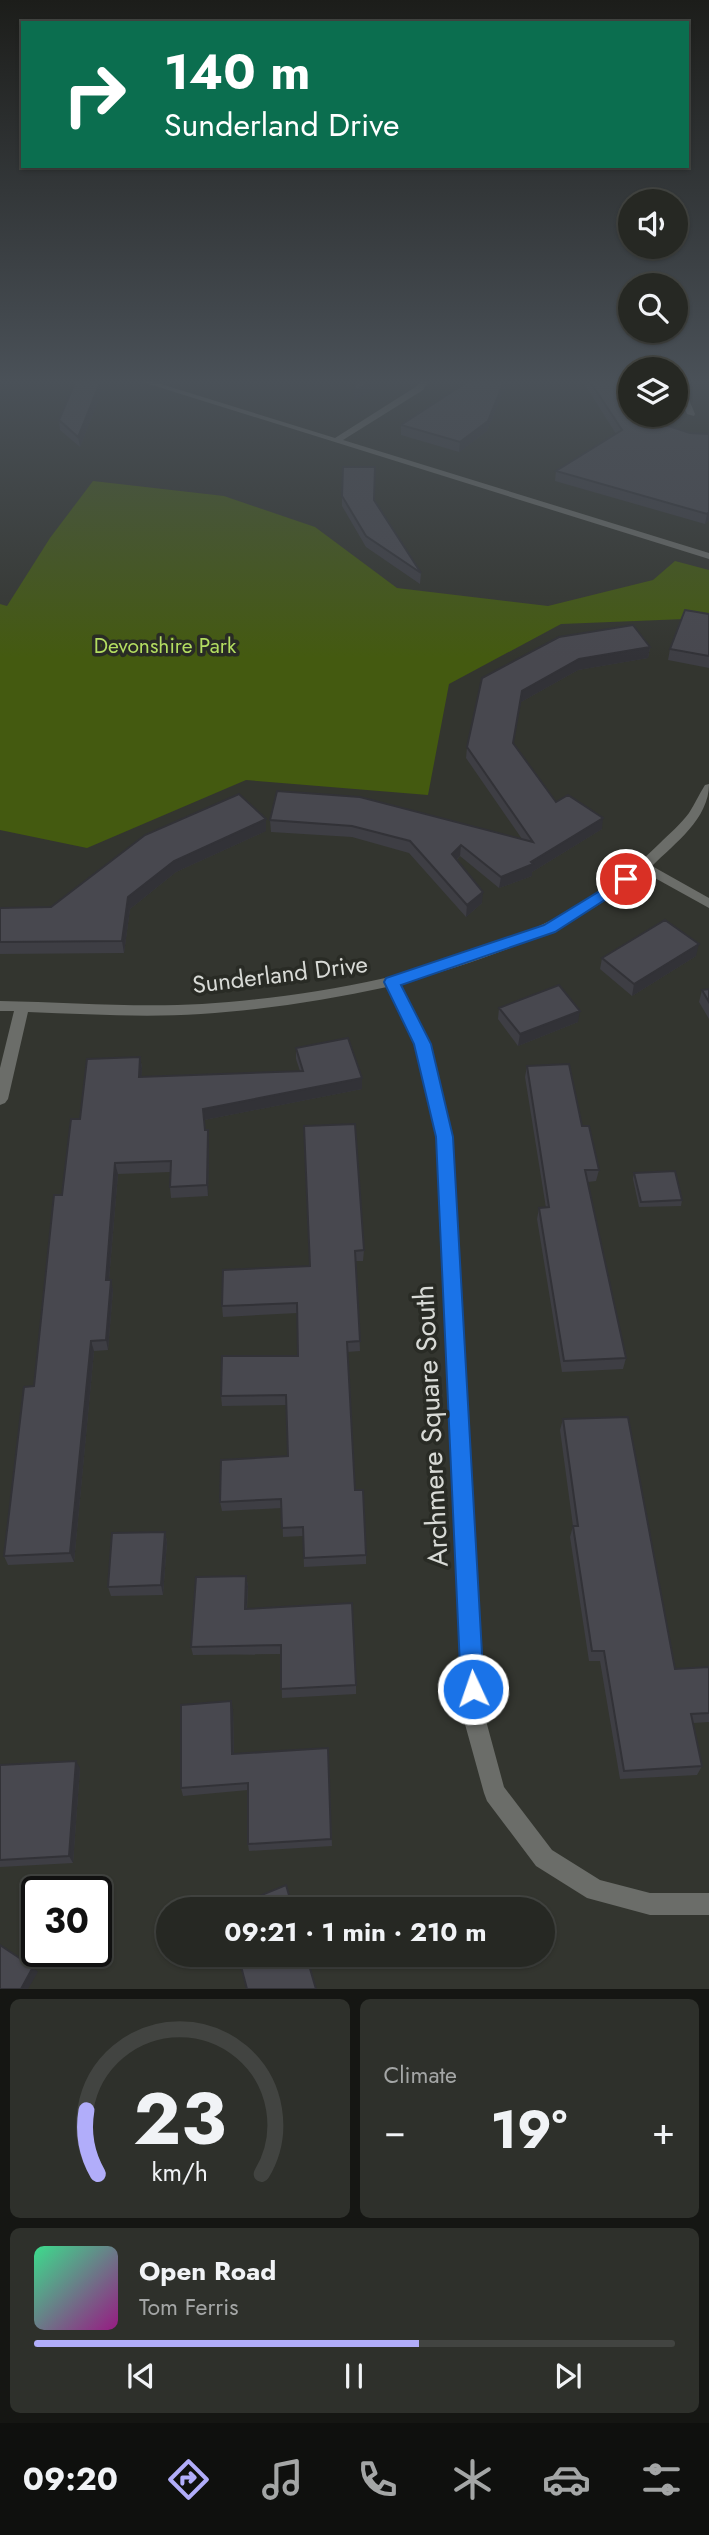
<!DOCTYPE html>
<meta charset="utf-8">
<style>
:root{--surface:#262823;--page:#2e302b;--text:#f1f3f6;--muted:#a4a6a6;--line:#424441;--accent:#b1adfa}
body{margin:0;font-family:Jost,sans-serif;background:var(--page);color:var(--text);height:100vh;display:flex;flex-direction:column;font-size:26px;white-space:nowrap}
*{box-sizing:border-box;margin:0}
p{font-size:23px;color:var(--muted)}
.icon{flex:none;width:38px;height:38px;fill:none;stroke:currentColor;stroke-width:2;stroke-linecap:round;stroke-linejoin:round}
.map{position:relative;height:1989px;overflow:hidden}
.drawer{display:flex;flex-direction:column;gap:10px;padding:10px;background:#151613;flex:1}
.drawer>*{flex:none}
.banner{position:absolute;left:21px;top:21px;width:668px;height:147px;border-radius:0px;box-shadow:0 2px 5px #0004,0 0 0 2px var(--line);background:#0b6e4f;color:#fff;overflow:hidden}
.tools{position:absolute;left:618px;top:189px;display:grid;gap:14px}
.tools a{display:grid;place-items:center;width:70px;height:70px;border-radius:50%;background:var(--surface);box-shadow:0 2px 5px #0004,0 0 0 2px var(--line);font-size:35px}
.speed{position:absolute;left:21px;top:1876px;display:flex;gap:14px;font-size:35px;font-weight:700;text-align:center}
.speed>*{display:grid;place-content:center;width:91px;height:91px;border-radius:50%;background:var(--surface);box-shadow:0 2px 5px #0004,0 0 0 2px var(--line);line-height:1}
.speed .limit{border:4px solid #111;border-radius:10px;background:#fff;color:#111}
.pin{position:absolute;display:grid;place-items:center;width:60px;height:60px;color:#fff;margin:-30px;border:4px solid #fff;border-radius:50%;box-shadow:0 2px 7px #0007}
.me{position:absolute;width:77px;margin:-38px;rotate:357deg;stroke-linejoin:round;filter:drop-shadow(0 0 5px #0008)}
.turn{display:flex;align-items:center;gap:24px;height:147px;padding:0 28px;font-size:32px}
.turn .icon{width:91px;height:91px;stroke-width:2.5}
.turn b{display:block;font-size:49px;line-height:60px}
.big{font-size:52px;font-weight:700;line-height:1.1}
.drawer .card{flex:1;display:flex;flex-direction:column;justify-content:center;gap:10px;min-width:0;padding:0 24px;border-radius:10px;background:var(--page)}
.drawer .dial{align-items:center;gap:0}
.dial svg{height:182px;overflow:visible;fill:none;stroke:var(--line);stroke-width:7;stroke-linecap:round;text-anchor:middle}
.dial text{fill:var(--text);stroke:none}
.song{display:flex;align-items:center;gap:21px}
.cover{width:84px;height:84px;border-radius:10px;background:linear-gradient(135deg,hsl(150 70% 55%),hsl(310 70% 35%))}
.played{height:7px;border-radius:4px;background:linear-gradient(90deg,var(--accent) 60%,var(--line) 60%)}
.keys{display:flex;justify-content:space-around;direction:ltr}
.heat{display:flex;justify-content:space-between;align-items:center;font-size:38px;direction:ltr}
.drawer .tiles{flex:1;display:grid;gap:10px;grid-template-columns:1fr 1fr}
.card:last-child{grid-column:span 2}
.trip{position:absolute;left:156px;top:1897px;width:399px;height:70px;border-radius:35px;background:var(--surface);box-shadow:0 2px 5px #0004,0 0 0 2px var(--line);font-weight:700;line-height:70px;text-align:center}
.tab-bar{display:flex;height:112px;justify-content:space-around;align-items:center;background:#0f100e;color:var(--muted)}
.tab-bar .icon{width:49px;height:49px}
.tab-bar .active{color:var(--accent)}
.tab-bar b{font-size:32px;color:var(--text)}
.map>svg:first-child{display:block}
.green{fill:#445a10}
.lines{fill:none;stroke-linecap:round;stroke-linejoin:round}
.street{fill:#6b6d69;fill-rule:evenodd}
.wall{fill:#3e3e44}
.shaded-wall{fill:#323237}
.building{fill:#48484f;stroke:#323237;stroke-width:2}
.route{fill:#1a73e8;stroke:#114b97;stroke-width:2}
.labels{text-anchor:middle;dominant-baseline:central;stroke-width:7;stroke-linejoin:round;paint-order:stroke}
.far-park-label{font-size:21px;fill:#b3dd61;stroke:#292b25}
.street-label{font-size:24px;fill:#d8dad6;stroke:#292b25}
.near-street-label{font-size:28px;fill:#d8dad6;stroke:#292b25}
</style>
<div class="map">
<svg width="709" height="1989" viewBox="0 0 709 1989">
<rect width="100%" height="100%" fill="#33352f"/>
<path class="green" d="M 93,481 L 224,496 L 315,527 L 397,588 L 548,606 L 653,580 L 675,561 L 709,570 L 709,624 L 685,619 L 561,624 L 449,684 L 428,795 L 246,780 L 87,848 L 0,830 L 0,604 L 7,606 L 50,538 Z"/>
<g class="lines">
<path class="street" d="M 136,380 L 148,380 L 335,438 L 417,386 L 421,380 L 429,380 L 423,390 L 343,440 L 709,553 L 709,559 Z
M 676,380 L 681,380 L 695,414 L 694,416 L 687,414 L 676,386 Z
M 709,784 C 709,819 675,843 652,866 L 709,898 L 709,908 L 644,872 C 628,884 612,897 595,907 C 535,943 468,964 400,984 L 429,1044 L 453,1137 L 485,1717 L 504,1787 L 552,1850 L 600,1880 L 650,1893 L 709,1893 L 709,1915 L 650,1915 L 587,1898 L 536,1866 L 487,1801 L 484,1793 L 463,1717 L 437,1137 L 415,1044 L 387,987 C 326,1000 264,1010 201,1014 C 143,1018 85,1014 28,1012 L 8,1099 L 5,1103 L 0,1105 L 0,1068 L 14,1011 L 0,1011 L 0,1001 C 67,1002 135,1008 202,1004 C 354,994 548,955 659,844 C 669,834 681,824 689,813 C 695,804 699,794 705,785 Z"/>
</g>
<path class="wall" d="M 76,380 L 106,380 L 80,447 L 60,430 L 59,420 Z
M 470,380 L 519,380 L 504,390 L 487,431 L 459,452 L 401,435 L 401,425 Z
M 582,380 L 630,380 L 656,422 L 690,433 L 709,520 L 705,524 L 555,481 L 556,471 L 616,434 Z
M 342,496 L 374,500 L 421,573 L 420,584 L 366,547 L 342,506 Z
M 709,614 L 709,668 L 668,660 L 670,649 Z
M 650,647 L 648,658 L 578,670 L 521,702 L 513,744 L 556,802 L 602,829 L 532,872 L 532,876 L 499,888 L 460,856 L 457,860 L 482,903 L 466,917 L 409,853 L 352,837 L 271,832 L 270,820 L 277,791 L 522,839 L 466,758 L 467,747 L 482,678 Z
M 266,831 L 176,872 L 130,909 L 124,953 L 0,954 L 0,908 L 51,907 Z
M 696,956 L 632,996 L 600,969 L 602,958 Z
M 709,989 L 709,1019 L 699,1002 L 702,990 Z
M 499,1008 L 578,1022 L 518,1046 L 498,1019 Z
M 296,1048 L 362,1078 L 362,1089 L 204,1120 L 205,1130 L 209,1141 L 208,1196 L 171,1198 L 170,1187 L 170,1172 L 118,1174 L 109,1280 L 113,1290 L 108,1350 L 94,1351 L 74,1562 L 8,1565 L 4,1556 L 34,1386 L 62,1195 L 80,1119 L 140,1057 L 142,1068 L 141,1077 L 300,1071 L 296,1059 Z
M 527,1066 L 582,1126 L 599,1170 L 596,1181 L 588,1182 L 626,1358 L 623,1369 L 562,1372 L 537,1219 L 539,1208 L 546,1208 L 525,1077 Z
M 304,1126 L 364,1250 L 363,1261 L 356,1261 L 360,1351 L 347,1352 L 355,1490 L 366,1555 L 366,1564 L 304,1567 L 303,1536 L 283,1537 L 282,1508 L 222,1511 L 220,1502 L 288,1456 L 287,1405 L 222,1406 L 221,1396 L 298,1356 L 297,1313 L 223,1317 L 222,1306 L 310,1266 Z
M 634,1173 L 682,1200 L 681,1206 L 639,1207 L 633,1179 Z
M 563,1419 L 675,1669 L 709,1667 L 709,1722 L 693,1723 L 702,1766 L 697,1775 L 620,1779 L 600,1661 L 589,1661 L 570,1537 L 573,1526 L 560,1430 Z
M 165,1532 L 167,1542 L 163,1595 L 111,1596 L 108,1587 Z
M 246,1576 L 248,1586 L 247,1609 L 356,1685 L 356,1694 L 282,1698 L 281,1654 L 193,1655 L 191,1647 Z
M 233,1709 L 234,1754 L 328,1748 L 332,1846 L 249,1851 L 248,1844 L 248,1790 L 183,1796 L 181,1788 Z
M 0,1765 L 80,1768 L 73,1863 L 0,1867 Z"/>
<path class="shaded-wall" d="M 101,380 L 106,380 L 80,447 L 78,437 Z
M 373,380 L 384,380 L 378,387 L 354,401 L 354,391 Z
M 506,380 L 519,380 L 504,390 L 487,431 L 459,452 L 460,442 Z
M 709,512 L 709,520 L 705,524 L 707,514 Z
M 650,647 L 648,658 L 578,670 L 521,702 L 511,755 L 522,691 L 579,659 Z
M 603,818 L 602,829 L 532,872 L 532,876 L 499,888 L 501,877 L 531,862 Z
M 266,819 L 266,831 L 176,872 L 130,909 L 124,953 L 122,941 L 128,897 L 174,861 Z
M 461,845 L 460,856 L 451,865 L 452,854 Z
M 483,892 L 482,903 L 466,917 L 467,905 Z
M 699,944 L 696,956 L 632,996 L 634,984 Z
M 580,1011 L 578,1022 L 518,1046 L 520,1034 Z
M 140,1057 L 142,1068 L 141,1088 L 139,1077 Z
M 362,1078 L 362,1089 L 204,1120 L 203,1109 Z
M 208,1130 L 209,1141 L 208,1196 L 207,1185 Z
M 115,1163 L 118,1174 L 108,1291 L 106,1280 Z
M 111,1280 L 113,1290 L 108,1350 L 106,1340 Z
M 91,1341 L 94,1351 L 74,1562 L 70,1553 Z
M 165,1532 L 167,1542 L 163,1595 L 161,1585 Z
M 246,1576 L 248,1586 L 246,1618 L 245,1609 Z
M 231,1701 L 233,1709 L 234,1762 L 232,1754 Z
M 76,1761 L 80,1768 L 73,1863 L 69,1856 Z
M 33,1967 L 38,1972 L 28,1989 L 21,1989 Z"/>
<path class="building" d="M 76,380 L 101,380 L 78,437 L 59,420 Z
M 356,380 L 373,380 L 354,391 Z
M 470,380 L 506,380 L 504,381 L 488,421 L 460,442 L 401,425 Z
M 589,380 L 630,380 L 630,415 L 652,415 L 656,422 L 690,433 L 709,434 L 709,512 L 707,514 L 556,471 L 622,430 Z
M 343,467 L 375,467 L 374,500 L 421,573 L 366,536 L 342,496 Z
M 685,610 L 709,614 L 709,656 L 670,649 Z
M 633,625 L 650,647 L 579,659 L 522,691 L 513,743 L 556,802 L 568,795 L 603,818 L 531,862 L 533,864 L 501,877 L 461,845 L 452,854 L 483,892 L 467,905 L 410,841 L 352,826 L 270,820 L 277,791 L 360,797 L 533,842 L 467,747 L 482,678 L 559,637 Z
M 239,794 L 266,819 L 174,861 L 128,897 L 122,941 L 0,942 L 0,908 L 51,907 L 145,835 Z
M 665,920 L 699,944 L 634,984 L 602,958 Z
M 559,985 L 580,1011 L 520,1034 L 499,1008 Z
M 709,989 L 709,1002 L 702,990 Z
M 348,1038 L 362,1078 L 203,1109 L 205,1130 L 208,1130 L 207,1185 L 170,1187 L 171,1161 L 115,1163 L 106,1280 L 111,1280 L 106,1340 L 91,1341 L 70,1553 L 4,1556 L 24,1387 L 34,1386 L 54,1195 L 62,1195 L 71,1119 L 80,1119 L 87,1059 L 140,1057 L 139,1077 L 303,1071 L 296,1048 Z
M 569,1064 L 582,1126 L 589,1126 L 599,1170 L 585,1170 L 626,1358 L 564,1361 L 539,1208 L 549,1207 L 527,1066 Z
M 355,1124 L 364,1250 L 355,1251 L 360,1341 L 347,1342 L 355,1490 L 363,1490 L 366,1555 L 304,1558 L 303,1527 L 282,1528 L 281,1499 L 220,1502 L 221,1460 L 288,1456 L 286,1395 L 221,1396 L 222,1356 L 298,1356 L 297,1303 L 222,1306 L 223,1270 L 310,1266 L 304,1126 Z
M 675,1171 L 682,1200 L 641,1202 L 634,1173 Z
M 628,1417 L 675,1669 L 709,1667 L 709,1713 L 691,1714 L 702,1766 L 624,1771 L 604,1651 L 592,1651 L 573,1526 L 578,1526 L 563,1419 Z
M 165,1532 L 161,1585 L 108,1587 L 112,1533 Z
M 246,1576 L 245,1609 L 352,1603 L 356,1685 L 281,1689 L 281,1645 L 191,1647 L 196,1577 Z
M 231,1701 L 232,1754 L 328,1748 L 331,1839 L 248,1844 L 248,1783 L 181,1788 L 181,1705 Z
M 76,1761 L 69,1856 L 0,1860 L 0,1765 Z
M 286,1885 L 293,1909 L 228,1909 Z
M 0,1945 L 33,1967 L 21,1989 L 0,1989 Z
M 238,1955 L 306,1955 L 316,1989 L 247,1989 Z"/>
<linearGradient id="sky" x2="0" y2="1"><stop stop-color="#1c1d1a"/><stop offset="0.58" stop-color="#4a5158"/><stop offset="1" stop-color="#4a5158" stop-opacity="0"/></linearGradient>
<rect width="709" height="658" fill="url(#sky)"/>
<path class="route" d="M 626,875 L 633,879 L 631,883 L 555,932 L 401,985 L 431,1044 L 453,1137 L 484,1689 L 481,1698 L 473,1701 L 464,1698 L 461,1689 L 436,1137 L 414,1044 L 384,982 L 386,978 L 544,925 Z"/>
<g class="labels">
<g class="far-park-label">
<text x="165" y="646">Devonshire Park</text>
</g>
<g class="street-label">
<text transform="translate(280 974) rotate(-7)">Sunderland Drive</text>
</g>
<g class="near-street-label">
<text transform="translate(431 1426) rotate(-93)">Archmere Square South</text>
</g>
</g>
</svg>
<div class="tools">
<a><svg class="icon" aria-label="sound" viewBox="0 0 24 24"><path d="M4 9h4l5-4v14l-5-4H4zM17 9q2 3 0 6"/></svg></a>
<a><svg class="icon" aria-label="search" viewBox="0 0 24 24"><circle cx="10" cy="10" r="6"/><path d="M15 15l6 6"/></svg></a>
<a><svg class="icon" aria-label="layers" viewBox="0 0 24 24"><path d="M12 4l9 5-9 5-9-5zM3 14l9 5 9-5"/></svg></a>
</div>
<div class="speed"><div class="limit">30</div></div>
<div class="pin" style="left:626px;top:879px;background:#d93025"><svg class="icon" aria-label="arrive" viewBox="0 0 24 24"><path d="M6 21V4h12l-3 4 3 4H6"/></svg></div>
<svg class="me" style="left:473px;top:1689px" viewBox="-20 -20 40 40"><circle r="17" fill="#1a73e8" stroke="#fff" stroke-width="3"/><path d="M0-11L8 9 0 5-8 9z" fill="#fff"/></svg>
<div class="trip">09:21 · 1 min · 210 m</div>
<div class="banner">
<div class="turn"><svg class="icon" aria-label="right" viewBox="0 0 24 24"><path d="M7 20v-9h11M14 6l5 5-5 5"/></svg><div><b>140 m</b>Sunderland Drive</div></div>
</div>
</div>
<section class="drawer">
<div class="tiles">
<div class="card dial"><svg viewBox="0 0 100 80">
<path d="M14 69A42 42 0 1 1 86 69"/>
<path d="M14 69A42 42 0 0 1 9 41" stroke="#b1adfa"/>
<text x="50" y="56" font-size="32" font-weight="700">23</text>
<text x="50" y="72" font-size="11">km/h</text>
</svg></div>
<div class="card"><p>Climate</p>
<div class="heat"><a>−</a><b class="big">19°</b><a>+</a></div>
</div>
<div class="card">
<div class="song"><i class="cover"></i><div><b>Open Road</b><p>Tom Ferris</p></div></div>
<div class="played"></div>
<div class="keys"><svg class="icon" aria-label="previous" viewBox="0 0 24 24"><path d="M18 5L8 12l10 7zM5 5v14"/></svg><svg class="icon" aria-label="pause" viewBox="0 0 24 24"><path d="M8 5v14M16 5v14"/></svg><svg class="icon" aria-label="next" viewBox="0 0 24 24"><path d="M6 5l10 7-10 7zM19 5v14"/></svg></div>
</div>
</div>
</section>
<nav class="tab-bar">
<b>09:20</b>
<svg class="icon active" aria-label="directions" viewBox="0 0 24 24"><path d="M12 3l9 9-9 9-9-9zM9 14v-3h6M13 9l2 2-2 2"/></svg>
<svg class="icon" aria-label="music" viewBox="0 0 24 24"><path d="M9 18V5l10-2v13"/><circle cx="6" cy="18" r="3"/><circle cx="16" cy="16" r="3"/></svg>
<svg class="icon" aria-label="phone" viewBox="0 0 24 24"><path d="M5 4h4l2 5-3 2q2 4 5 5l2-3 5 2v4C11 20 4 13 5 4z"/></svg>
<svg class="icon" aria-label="climate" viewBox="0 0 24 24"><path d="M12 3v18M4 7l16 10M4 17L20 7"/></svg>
<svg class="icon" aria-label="car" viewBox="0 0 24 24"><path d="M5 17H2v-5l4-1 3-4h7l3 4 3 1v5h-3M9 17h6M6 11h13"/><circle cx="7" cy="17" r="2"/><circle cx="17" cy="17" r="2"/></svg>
<svg class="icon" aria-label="filters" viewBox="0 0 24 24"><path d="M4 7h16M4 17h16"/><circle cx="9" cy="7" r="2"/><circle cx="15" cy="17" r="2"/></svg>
</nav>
